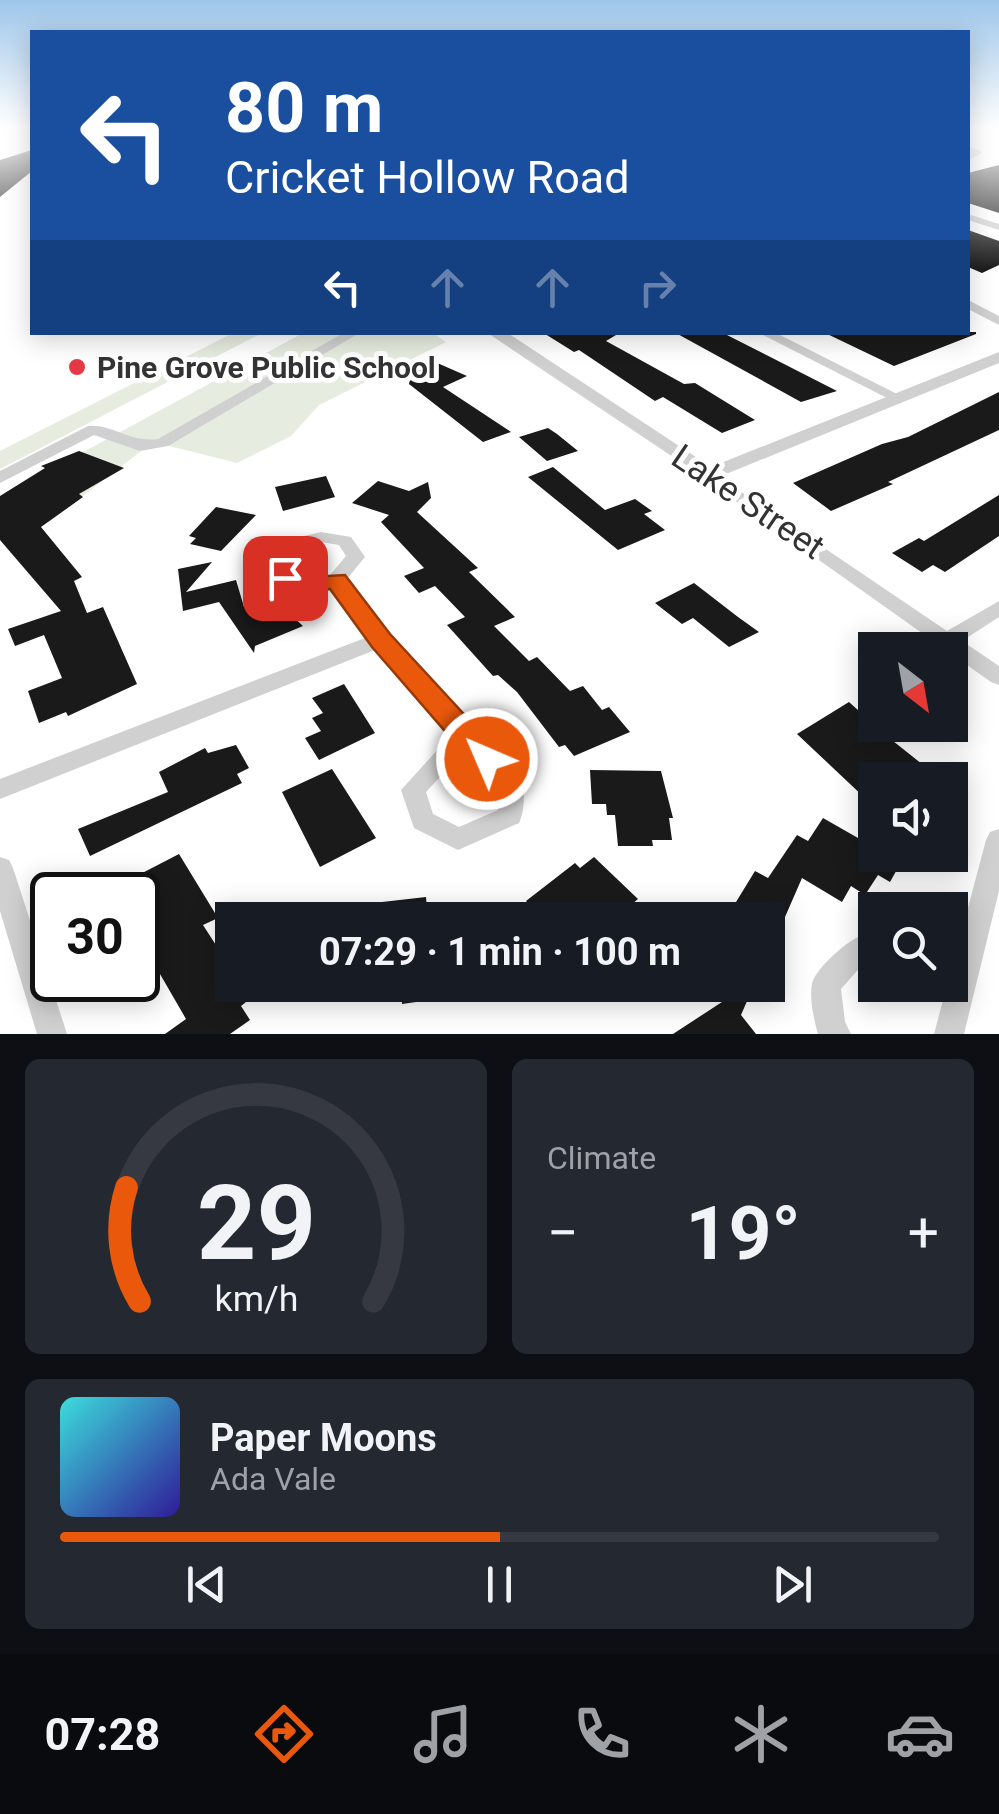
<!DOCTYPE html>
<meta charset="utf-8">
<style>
:root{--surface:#171b24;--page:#242831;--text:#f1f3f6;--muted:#9ea1a6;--line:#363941;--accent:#ea580c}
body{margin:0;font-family:Roboto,sans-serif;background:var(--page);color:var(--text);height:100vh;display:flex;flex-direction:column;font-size:38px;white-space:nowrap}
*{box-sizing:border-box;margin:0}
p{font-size:32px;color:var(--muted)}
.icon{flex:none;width:55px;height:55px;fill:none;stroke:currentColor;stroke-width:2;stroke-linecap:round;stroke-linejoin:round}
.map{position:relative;height:1034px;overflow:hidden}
.panel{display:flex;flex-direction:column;gap:25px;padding:25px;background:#0d0f14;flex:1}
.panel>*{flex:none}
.banner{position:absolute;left:30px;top:30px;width:940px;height:305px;border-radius:0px;box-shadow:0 5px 25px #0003;background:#1a4fa0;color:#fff;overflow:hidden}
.needle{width:65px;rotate:149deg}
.controls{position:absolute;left:858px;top:632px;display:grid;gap:20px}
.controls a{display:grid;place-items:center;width:110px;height:110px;border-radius:0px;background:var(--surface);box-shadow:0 5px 25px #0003;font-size:50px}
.speed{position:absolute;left:30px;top:872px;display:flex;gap:20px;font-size:50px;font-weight:700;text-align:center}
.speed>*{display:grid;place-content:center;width:130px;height:130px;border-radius:50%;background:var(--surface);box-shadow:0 5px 25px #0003;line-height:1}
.speed .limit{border:5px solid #111;border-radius:15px;background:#fff;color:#111}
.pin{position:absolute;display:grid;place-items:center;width:85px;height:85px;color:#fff;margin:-42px;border-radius:20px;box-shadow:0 5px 15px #0006}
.me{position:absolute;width:110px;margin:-55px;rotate:315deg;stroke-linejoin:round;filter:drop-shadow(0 0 8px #0008)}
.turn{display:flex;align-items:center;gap:35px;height:210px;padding:0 30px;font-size:45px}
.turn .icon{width:130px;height:130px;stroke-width:2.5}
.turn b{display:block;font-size:70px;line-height:85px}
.lanes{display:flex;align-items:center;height:95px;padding:0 30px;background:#0003;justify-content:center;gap:50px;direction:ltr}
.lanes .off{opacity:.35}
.big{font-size:75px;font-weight:700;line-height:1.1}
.panel .widget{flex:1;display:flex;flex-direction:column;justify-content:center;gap:15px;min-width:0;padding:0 35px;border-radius:15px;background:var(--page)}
.panel .dial{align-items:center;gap:0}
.dial svg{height:260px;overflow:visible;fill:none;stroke:var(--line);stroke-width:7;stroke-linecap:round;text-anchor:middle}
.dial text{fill:var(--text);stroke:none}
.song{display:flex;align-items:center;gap:30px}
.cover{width:120px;height:120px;border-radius:15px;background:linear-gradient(135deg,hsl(180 70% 55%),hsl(250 70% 35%))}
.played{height:10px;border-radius:5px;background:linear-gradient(90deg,var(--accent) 50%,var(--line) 50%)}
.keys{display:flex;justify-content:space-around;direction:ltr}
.heat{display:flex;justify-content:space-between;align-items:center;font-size:55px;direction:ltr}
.panel .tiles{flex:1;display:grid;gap:25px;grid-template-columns:1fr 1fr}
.widget:last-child{grid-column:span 2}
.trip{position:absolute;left:215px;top:902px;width:570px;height:100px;border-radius:0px;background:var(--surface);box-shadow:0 5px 25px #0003;font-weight:700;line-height:100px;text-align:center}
.menu{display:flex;height:160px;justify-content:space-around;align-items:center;background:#090b0e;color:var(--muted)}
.menu .icon{width:70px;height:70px}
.menu .selected{color:var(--accent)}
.menu b{font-size:45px;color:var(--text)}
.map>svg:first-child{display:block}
.green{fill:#e6ecdf}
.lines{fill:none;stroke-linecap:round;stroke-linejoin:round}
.stream{stroke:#cfe2ee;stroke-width:4}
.building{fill:#1a1a1a}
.minor{fill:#d0d0d0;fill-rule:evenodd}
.tertiary{fill:#d0d0d0;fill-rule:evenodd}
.route{fill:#ea580c;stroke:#983908;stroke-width:2.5}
.poi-dot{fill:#e63946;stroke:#fff;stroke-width:4}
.labels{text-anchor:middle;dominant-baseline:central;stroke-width:10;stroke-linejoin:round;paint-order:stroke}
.far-poi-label{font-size:30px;font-weight:bold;fill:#333;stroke:#fff;text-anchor:start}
.street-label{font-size:35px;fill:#333;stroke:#fff}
</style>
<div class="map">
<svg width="999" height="1034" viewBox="0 0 999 1034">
<rect width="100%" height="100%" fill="#fff"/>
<path class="green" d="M 233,333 L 262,333 L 0,469 L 0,451 Z
M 303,333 L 433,333 L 446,342 L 319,405 L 291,436 L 237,463 L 153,442 L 49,522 L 0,508 L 0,497 Z"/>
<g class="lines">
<path class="stream" d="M 0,129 L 32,130"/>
</g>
<path class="building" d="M 32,150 L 32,171 L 0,197 L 0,160 Z
M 999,165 L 999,213 L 968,203 L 968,173 Z
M 968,230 L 999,241 L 999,265 L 982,273 L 968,267 Z
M 542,332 L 621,332 L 606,341 L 684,384 L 695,383 L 755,420 L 722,433 L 663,397 L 655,401 L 579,350 L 574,352 Z
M 674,332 L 721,332 L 837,391 L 801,402 Z
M 823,332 L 976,332 L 976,334 L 894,366 Z
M 435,362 L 467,376 L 443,387 L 511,432 L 483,442 L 409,384 L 411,374 Z
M 999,392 L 999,430 L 888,482 L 893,484 L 831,511 L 793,483 L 882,444 L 908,437 Z
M 548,428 L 557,434 L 578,451 L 547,461 L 519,437 Z
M 79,451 L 124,468 L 79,494 L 83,497 L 41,527 L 82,577 L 74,581 L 87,613 L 103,607 L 137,684 L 68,716 L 66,712 L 39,723 L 28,691 L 62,678 L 44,635 L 15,646 L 8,629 L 61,611 L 0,540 L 0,496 L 45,468 L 41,466 Z
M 553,467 L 605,510 L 635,499 L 652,511 L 644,514 L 665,530 L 618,550 L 528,477 Z
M 326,476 L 335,497 L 283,511 L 275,487 Z
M 378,481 L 409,491 L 428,482 L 431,498 L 417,512 L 478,568 L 469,572 L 515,617 L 494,626 L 529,661 L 537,657 L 570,691 L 583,686 L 602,710 L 609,707 L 630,732 L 574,756 L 565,745 L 559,747 L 517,692 L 498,675 L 493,676 L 447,625 L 465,617 L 435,586 L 419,593 L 404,576 L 424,568 L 381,522 L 389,515 L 352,503 Z
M 999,495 L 999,536 L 945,572 L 933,565 L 922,572 L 892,553 L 919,538 L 924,541 Z
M 216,507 L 256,515 L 221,551 L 190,544 L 196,538 L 189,536 Z
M 212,562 L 186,592 L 236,580 L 244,607 L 282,607 L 303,626 L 255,646 L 254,653 L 219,602 L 183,611 L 178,569 Z
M 694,583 L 738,617 L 759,632 L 729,647 L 693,618 L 682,624 L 655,603 Z
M 344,684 L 375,733 L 319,760 L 305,738 L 321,731 L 312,718 L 323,713 L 312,698 Z
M 849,702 L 888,737 L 942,780 L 875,780 L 875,793 L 866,799 L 797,734 Z
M 236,745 L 249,768 L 237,774 L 242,783 L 90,856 L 78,829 L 168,792 L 159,772 L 205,748 L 208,753 Z
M 332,769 L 376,838 L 320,867 L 282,792 Z
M 590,770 L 661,771 L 673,818 L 669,818 L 672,840 L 652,840 L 653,846 L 618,846 L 615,815 L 607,815 L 606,804 L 592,804 Z
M 823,818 L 858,838 L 861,833 L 875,840 L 875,855 L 905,855 L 890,882 L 878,875 L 865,895 L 851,886 L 842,902 L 802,878 L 768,956 L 768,920 L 725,920 L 755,871 L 768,878 L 797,835 L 808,841 Z
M 179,854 L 218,918 L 203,925 L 232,970 L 232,985 L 242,985 L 251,998 L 241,1006 L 250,1020 L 230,1034 L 165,1034 L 186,1019 L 149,955 L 142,959 L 138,948 L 138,895 L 130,895 L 123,883 Z
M 594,857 L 638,899 L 613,920 L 544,920 L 526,901 L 575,863 L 580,868 Z
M 426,897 L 428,920 L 383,920 L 382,902 Z
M 401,985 L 458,985 L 459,996 L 402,1004 Z
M 748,985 L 754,985 L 741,1015 L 756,1034 L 673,1034 Z"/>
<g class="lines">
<path class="minor" d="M 968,146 L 981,151 L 982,153 L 968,160 L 970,153 L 968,152 Z
M 968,214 L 999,224 L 999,230 L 968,220 Z
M 968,300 L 999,316 L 999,325 L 968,309 Z
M 345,332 L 361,332 L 168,446 L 140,451 L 94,435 L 0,483 L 0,471 L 88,426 C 113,424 129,443 158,439 Z
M 757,332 L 774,332 L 903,397 L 901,400 L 891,400 Z
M 709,470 L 947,631 L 999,601 L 999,617 L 962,641 L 999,666 L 999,685 L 991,682 L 950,653 L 950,650 L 946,650 L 703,478 L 701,475 L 703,472 Z
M 321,532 L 351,537 L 365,557 L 346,580 L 471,731 L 519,774 C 526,787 525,811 519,823 L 458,850 L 414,828 L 401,790 L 450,736 L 380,648 L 0,799 L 0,779 L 370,636 L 331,587 C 305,591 282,587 264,567 L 283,541 ZM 321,542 L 339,545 L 346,556 L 330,575 L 303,576 L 283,566 L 295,549 ZM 464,751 L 499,784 L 498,810 L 459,827 L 433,814 L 426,792 Z
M 999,829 L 999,891 L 964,1034 L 934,1034 L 947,985 L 950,985 L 950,975 L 986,840 L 990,832 Z
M 0,857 L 9,860 L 13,868 L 67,1034 L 37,1034 L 0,911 Z
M 858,937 L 875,938 L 875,964 L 864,963 L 841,989 L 845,1022 L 851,1034 L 818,1034 C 814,1020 809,998 812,984 C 814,970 846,942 858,937 Z"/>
<path class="tertiary" d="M 486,332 L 506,332 L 711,467 L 999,352 L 999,363 L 709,481 Z"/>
</g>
<linearGradient id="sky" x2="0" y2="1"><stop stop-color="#9ec6ea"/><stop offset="0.47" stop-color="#fff"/><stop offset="1" stop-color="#fff" stop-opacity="0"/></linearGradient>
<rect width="999" height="272" fill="url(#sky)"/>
<path class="route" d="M 285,570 L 310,577 L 345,575 L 390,634 L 497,750 L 502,759 L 497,767 L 476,767 L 372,647 L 330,589 C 310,593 287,594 273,578 Z"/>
<circle class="poi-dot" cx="77" cy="367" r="10"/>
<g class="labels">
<g class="far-poi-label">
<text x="97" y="367">Pine Grove Public School</text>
</g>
<g class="street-label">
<text transform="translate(748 502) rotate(34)">Lake Street</text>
</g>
</g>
</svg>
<div class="controls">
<a><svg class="needle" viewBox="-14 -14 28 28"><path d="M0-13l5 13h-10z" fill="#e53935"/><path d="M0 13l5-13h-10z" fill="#9ea1a6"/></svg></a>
<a><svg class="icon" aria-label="sound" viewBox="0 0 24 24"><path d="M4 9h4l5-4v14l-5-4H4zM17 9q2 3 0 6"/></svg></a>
<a><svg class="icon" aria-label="search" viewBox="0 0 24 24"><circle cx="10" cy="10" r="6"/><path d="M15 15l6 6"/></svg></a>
</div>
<div class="speed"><div class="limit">30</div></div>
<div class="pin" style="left:285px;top:578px;background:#d93025"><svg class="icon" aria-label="arrive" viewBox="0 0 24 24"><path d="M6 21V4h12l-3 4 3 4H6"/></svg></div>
<svg class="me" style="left:487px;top:759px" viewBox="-20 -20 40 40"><circle r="17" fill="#ea580c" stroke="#fff" stroke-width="3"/><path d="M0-11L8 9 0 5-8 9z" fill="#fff"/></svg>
<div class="trip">07:29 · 1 min · 100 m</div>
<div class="banner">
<div class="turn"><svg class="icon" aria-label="left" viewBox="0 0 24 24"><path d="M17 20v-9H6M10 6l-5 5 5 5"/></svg><div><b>80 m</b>Cricket Hollow Road</div></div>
<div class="lanes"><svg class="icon" aria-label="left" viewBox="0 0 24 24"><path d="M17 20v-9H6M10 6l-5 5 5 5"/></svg><svg class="icon off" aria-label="ahead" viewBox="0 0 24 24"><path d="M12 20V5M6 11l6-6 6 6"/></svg><svg class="icon off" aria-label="ahead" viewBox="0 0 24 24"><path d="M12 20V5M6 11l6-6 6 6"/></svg><svg class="icon off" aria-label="right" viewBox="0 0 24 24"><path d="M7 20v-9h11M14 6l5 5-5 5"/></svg></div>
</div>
</div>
<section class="panel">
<div class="tiles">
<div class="widget dial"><svg viewBox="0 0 100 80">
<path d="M14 69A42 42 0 1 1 86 69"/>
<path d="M14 69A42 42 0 0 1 10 34" stroke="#ea580c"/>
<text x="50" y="56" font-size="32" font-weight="700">29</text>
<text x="50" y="72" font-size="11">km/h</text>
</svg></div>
<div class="widget"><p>Climate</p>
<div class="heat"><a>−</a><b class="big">19°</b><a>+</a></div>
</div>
<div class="widget">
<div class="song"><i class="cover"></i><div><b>Paper Moons</b><p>Ada Vale</p></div></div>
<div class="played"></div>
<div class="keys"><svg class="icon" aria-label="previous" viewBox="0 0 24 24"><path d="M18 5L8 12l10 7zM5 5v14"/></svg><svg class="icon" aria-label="pause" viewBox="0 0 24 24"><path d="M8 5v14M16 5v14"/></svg><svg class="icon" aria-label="next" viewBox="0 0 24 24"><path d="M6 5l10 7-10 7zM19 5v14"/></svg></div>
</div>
</div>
</section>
<nav class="menu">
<b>07:28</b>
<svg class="icon selected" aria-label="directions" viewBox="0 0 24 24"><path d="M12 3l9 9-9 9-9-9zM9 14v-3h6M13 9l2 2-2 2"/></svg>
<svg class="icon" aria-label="music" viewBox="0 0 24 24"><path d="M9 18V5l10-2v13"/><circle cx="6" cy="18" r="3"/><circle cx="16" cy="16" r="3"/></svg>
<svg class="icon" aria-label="phone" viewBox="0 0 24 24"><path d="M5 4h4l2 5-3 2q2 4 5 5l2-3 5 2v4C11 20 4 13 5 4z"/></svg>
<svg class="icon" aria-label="climate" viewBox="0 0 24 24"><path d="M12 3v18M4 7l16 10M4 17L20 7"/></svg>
<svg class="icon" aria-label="car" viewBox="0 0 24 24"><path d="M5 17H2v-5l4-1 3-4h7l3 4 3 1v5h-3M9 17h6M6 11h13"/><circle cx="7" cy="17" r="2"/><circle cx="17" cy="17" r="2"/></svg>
</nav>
